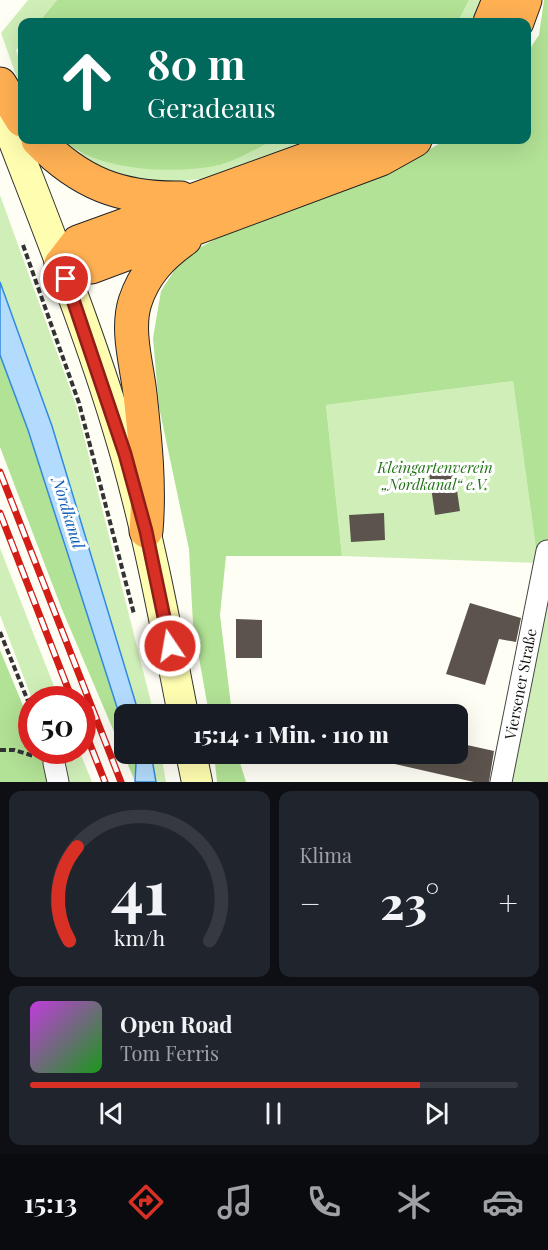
<!DOCTYPE html>
<html lang="de">
<meta charset="utf-8">
<style>
:root{--surface:#171b24;--page:#20242c;--text:#f1f3f6;--muted:#9ea1a6;--line:#363941;--accent:#d93025}
body{margin:0;font-family:"Playfair Display",serif;background:var(--page);color:var(--text);height:100vh;display:flex;flex-direction:column;font-size:22px;white-space:nowrap}
*{box-sizing:border-box;margin:0}
p{font-size:20px;color:var(--muted)}
.icon{flex:none;width:33px;height:33px;fill:none;stroke:currentColor;stroke-width:2;stroke-linecap:round;stroke-linejoin:round}
.map{position:relative;height:782px;overflow:hidden}
.sheet{display:flex;flex-direction:column;gap:9px;padding:9px;background:#0d0f14;flex:1}
.sheet>*{flex:none}
.top-card{position:absolute;left:18px;top:18px;width:513px;height:126px;border-radius:12px;box-shadow:0 6px 24px #0002;background:#00695c;color:#fff;overflow:hidden}
.speed{position:absolute;left:18px;top:686px;display:flex;gap:12px;font-size:30px;font-weight:700;text-align:center}
.speed>*{display:grid;place-content:center;width:78px;height:78px;border-radius:50%;background:var(--surface);box-shadow:0 6px 24px #0002;line-height:1}
.speed .limit{border:9px solid #d22;background:#fff;color:#111}
.pin{position:absolute;display:grid;place-items:center;width:51px;height:51px;color:#fff;margin:-26px;border:3px solid #fff;border-radius:50%;box-shadow:0 2px 6px #0007}
.me{position:absolute;width:66px;margin:-33px;rotate:348deg;stroke-linejoin:round;filter:drop-shadow(0 0 4px #0008)}
.turn{display:flex;align-items:center;gap:21px;height:126px;padding:0 30px;font-size:27px}
.turn .icon{width:78px;height:78px;stroke-width:2.5}
.turn b{display:block;font-size:42px;line-height:51px}
.big{font-size:45px;font-weight:800;line-height:1.1}
.sheet .tile{flex:1;display:flex;flex-direction:column;justify-content:center;gap:9px;min-width:0;padding:0 21px;border-radius:12px;background:var(--page)}
.sheet .dial{align-items:center;gap:0}
.dial svg{height:156px;overflow:visible;fill:none;stroke:var(--line);stroke-width:7;stroke-linecap:round;text-anchor:middle}
.dial text{fill:var(--text);stroke:none}
.song{display:flex;align-items:center;gap:18px}
.cover{width:72px;height:72px;border-radius:9px;background:linear-gradient(135deg,hsl(290 70% 55%),hsl(120 70% 35%))}
.played{height:6px;border-radius:3px;background:linear-gradient(90deg,var(--accent) 80%,var(--line) 80%)}
.keys{display:flex;justify-content:space-around;direction:ltr}
.heat{display:flex;justify-content:space-between;align-items:center;font-size:33px;direction:ltr}
.sheet .tiles{flex:1;display:grid;gap:9px;grid-template-columns:1fr 1fr}
.tile:last-child{grid-column:span 2}
.trip{position:absolute;left:114px;top:704px;width:354px;height:60px;border-radius:12px;background:var(--surface);box-shadow:0 6px 24px #0002;font-weight:800;line-height:60px;text-align:center}
.tab-bar{display:flex;height:96px;justify-content:space-around;align-items:center;background:#090b0e;color:var(--muted)}
.tab-bar .icon{width:42px;height:42px}
.tab-bar .active{color:var(--accent)}
.tab-bar b{font-size:27px;color:var(--text)}
.map>svg:first-child{display:block}
.green{fill:#d0efb8}
.forest{fill:#b2e295}
.water{fill:#b3dbfd;stroke:#318add;stroke-width:1.5}
.building{fill:#5b534c}
.lines{fill:none;stroke-linecap:round;stroke-linejoin:round}
.minor-casing{stroke:#444;stroke-width:23}
.secondary-casing{stroke:#333;stroke-width:32}
.motorway-casing{stroke:#222;stroke-width:35}
.path{stroke:#333;stroke-width:4;stroke-dasharray:6 3;stroke-linecap:butt}
.minor{stroke:#fff;stroke-width:21}
.secondary{stroke:#fffdb0;stroke-width:30}
.motorway{stroke:#ffb053;stroke-width:33}
.rail-casing{stroke:#d31d17;stroke-width:7}
.rail{stroke:#fff;stroke-width:4.5;stroke-dasharray:14;stroke-linecap:butt}
.route-casing{stroke:#8d1f18;stroke-width:15}
.route{stroke:#d93025;stroke-width:10}
.labels{text-anchor:middle;dominant-baseline:central;stroke-width:6;stroke-linejoin:round;paint-order:stroke}
.park-label{font-size:15px;font-style:italic;fill:#237218;stroke:#fff}
.street-label{font-size:15px;fill:#111;stroke:#fff}
.water-label{font-size:16px;font-style:italic;fill:#095bb4;stroke:#fff}
</style>
<div class="map">
<svg width="548" height="782" viewBox="0 0 548 782">
<rect width="100%" height="100%" fill="#fffef5"/>
<path class="green" d="M 28,0 L 57,0 L 39,22 L 22,22 L 22,42 L 16,50 L 22,68 L 22,92 L 1,33 Z
M 469,0 L 482,0 L 472,22 L 458,22 Z
M 54,140 L 63,140 L 76,152 L 216,166 L 275,140 L 311,140 L 211,178 L 147,184 L 93,168 Z
M 0,195 L 76,405 L 154,714 L 139,714 L 52,426 L 0,282 Z
M 513,381 L 538,563 L 342,556 L 326,405 Z
M 0,548 L 59,699 L 32,699 L 0,615 Z
M 548,582 L 548,782 L 510,782 Z
M 54,750 L 79,750 L 92,782 L 64,782 Z
M 151,753 L 161,753 L 166,782 L 156,782 Z"/>
<path class="forest" d="M 57,0 L 469,0 L 458,22 L 39,22 Z
M 544,0 L 548,0 L 548,539 L 538,563 L 513,381 L 326,405 L 342,556 L 226,556 L 220,615 L 232,714 L 209,714 L 193,624 L 189,549 L 159,407 L 153,338 L 161,291 L 183,257 L 219,237 L 411,161 L 445,140 L 526,140 L 527,53 L 539,35 Z
M 63,140 L 275,140 C 256,148 235,162 215,166 C 171,174 97,171 63,140 Z
M 0,355 L 28,430 L 124,729 L 124,753 L 132,753 L 136,763 L 134,779 L 61,607 L 0,447 Z
M 0,650 L 31,725 L 32,750 L 43,750 L 52,782 L 0,782 Z
M 214,753 L 237,753 L 246,782 L 217,782 Z"/>
<path class="water" d="M 0,282 L 52,426 L 139,714 L 124,714 L 124,729 L 28,430 L 0,355 Z
M 132,753 L 151,753 L 156,782 L 135,782 L 136,763 Z"/>
<path class="building" d="M 454,470 L 460,511 L 435,515 L 429,473 Z
M 384,513 L 385,540 L 351,542 L 349,515 Z
M 470,603 L 521,618 L 516,642 L 499,639 L 485,685 L 446,674 Z
M 236,619 L 262,620 L 262,658 L 236,658 Z
M 458,743 L 494,751 L 489,782 L 474,782 L 386,762 L 387,753 L 458,753 Z"/>
<g class="lines">
<g class="minor-casing">
<path id="minor" d="M 54,763 L 58,782
M 501,782 L 547,551"/>
</g>
<g class="secondary-casing">
<path id="secondary" d="M 0,105 C 44,221 92,336 126,456 C 150,541 166,628 183,714
M 191,753 L 197,782"/>
</g>
<g class="motorway-casing">
<path id="motorway" d="M 490,22 L 499,0
M 517,22 L 525,0
M 0,84 L 22,120
M 38,140 C 80,183 120,199 181,198
M 61,264 L 91,267 L 381,159 L 415,140
M 61,264 L 78,242 L 360,140
M 146,531 C 150,485 145,440 140,394 C 137,365 126,331 135,302 C 144,274 161,256 185,239"/>
</g>
<path class="path" d="M 23,245 L 79,403 L 134,614
M 0,632 L 32,711
M 0,750 L 14,750 L 34,756"/>
<use href="#minor" class="minor"/>
<use href="#secondary" class="secondary"/>
<use href="#motorway" class="motorway"/>
<g class="rail-casing">
<path id="rail" d="M 0,472 L 121,782
M 0,513 L 72,699
M 82,724 L 105,782"/>
</g>
<use href="#rail" class="rail"/>
</g>
<g class="lines">
<g class="route-casing">
<path id="route" d="M 66,279 L 125,454 L 146,531 L 170,646"/>
</g>
<use href="#route" class="route"/>
</g>
<g class="labels">
<g class="park-label">
<text x="435" y="467">Kleingartenverein<tspan x="435" dy="17">„Nordkanal“ e.V.</tspan></text>
</g>
<g class="street-label">
<text transform="translate(520 684) rotate(-79)">Viersener Straße</text>
</g>
<g class="water-label">
<text transform="translate(69 513) rotate(73)">Nordkanal</text>
</g>
</g>
</svg>
<div class="speed"><div class="limit">50</div></div>
<div class="pin" style="left:66px;top:279px;background:#d93025"><svg class="icon" aria-label="arrive" viewBox="0 0 24 24"><path d="M6 21V4h12l-3 4 3 4H6"/></svg></div>
<svg class="me" style="left:170px;top:646px" viewBox="-20 -20 40 40"><circle r="17" fill="#d93025" stroke="#fff" stroke-width="3"/><path d="M0-11L8 9 0 5-8 9z" fill="#fff"/></svg>
<div class="trip">15:14 · 1 Min. · 110 m</div>
<div class="top-card">
<div class="turn"><svg class="icon" aria-label="ahead" viewBox="0 0 24 24"><path d="M12 20V5M6 11l6-6 6 6"/></svg><div><b>80 m</b>Geradeaus</div></div>
</div>
</div>
<section class="sheet">
<div class="tiles">
<div class="tile dial"><svg viewBox="0 0 100 80">
<path d="M14 69A42 42 0 1 1 86 69"/>
<path d="M14 69A42 42 0 0 1 18 21" stroke="#d93025"/>
<text x="50" y="56" font-size="32" font-weight="700">41</text>
<text x="50" y="72" font-size="11">km/h</text>
</svg></div>
<div class="tile"><p>Klima</p>
<div class="heat"><a>−</a><b class="big">23°</b><a>+</a></div>
</div>
<div class="tile">
<div class="song"><i class="cover"></i><div><b>Open Road</b><p>Tom Ferris</p></div></div>
<div class="played"></div>
<div class="keys"><svg class="icon" aria-label="previous" viewBox="0 0 24 24"><path d="M18 5L8 12l10 7zM5 5v14"/></svg><svg class="icon" aria-label="pause" viewBox="0 0 24 24"><path d="M8 5v14M16 5v14"/></svg><svg class="icon" aria-label="next" viewBox="0 0 24 24"><path d="M6 5l10 7-10 7zM19 5v14"/></svg></div>
</div>
</div>
</section>
<nav class="tab-bar">
<b>15:13</b>
<svg class="icon active" aria-label="directions" viewBox="0 0 24 24"><path d="M12 3l9 9-9 9-9-9zM9 14v-3h6M13 9l2 2-2 2"/></svg>
<svg class="icon" aria-label="music" viewBox="0 0 24 24"><path d="M9 18V5l10-2v13"/><circle cx="6" cy="18" r="3"/><circle cx="16" cy="16" r="3"/></svg>
<svg class="icon" aria-label="phone" viewBox="0 0 24 24"><path d="M5 4h4l2 5-3 2q2 4 5 5l2-3 5 2v4C11 20 4 13 5 4z"/></svg>
<svg class="icon" aria-label="climate" viewBox="0 0 24 24"><path d="M12 3v18M4 7l16 10M4 17L20 7"/></svg>
<svg class="icon" aria-label="car" viewBox="0 0 24 24"><path d="M5 17H2v-5l4-1 3-4h7l3 4 3 1v5h-3M9 17h6M6 11h13"/><circle cx="7" cy="17" r="2"/><circle cx="17" cy="17" r="2"/></svg>
</nav>
